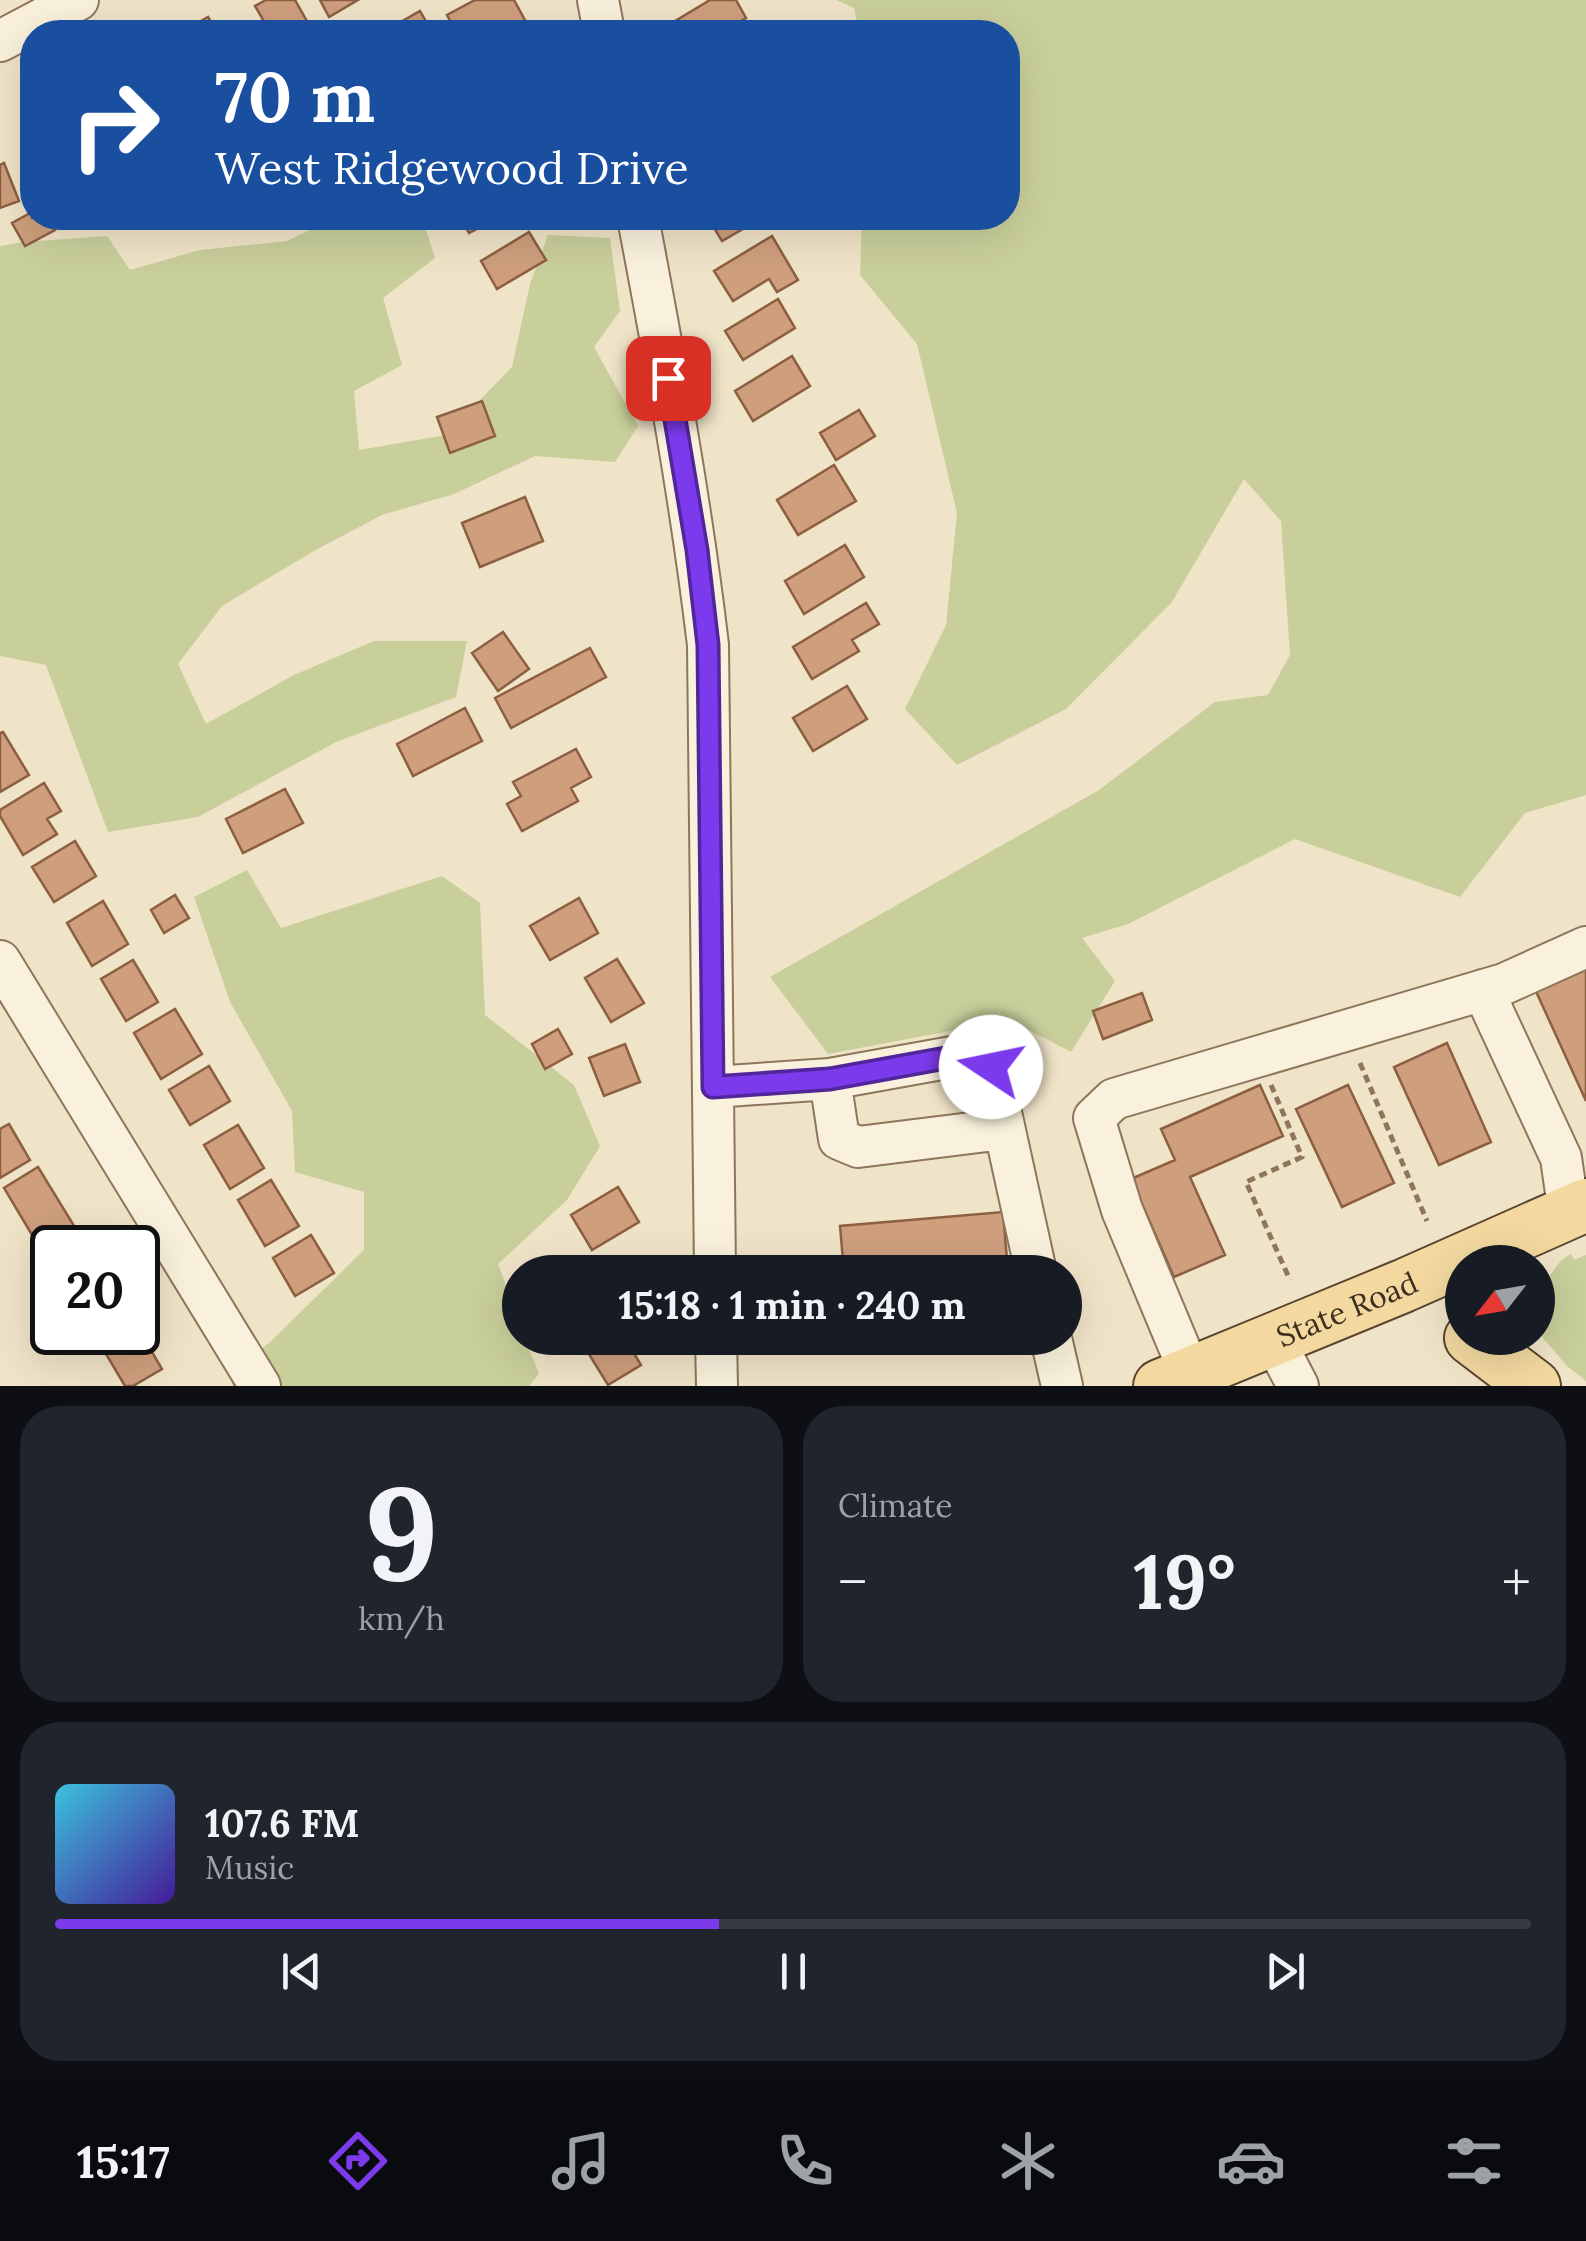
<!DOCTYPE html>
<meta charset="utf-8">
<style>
:root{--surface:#171b24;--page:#20242c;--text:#f1f3f6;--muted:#9ea1a6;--line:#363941;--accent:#7c3aed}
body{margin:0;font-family:Lora,serif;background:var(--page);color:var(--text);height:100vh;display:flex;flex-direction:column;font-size:38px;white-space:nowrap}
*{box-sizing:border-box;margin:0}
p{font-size:32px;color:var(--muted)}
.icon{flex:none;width:55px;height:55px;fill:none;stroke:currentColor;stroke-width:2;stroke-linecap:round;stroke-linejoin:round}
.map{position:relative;height:1386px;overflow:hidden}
.panel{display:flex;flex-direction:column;gap:20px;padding:20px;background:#0d0f14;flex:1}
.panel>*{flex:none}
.hud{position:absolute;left:20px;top:20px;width:1000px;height:210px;border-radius:40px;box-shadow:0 10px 40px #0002;background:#1a4fa0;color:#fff;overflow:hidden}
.needle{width:65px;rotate:239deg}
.controls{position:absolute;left:1445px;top:1245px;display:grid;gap:20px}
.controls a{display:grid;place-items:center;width:110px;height:110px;border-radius:50%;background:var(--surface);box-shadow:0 10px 40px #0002;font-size:50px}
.speed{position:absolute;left:30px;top:1225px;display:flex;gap:20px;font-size:50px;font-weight:700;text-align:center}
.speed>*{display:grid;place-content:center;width:130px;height:130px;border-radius:50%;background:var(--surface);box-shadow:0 10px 40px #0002;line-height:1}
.speed .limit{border:5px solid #111;border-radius:15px;background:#fff;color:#111}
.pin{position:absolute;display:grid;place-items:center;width:85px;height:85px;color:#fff;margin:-42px;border-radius:20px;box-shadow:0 5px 15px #0006}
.me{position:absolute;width:110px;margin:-55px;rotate:281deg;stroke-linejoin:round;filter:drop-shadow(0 0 8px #0008)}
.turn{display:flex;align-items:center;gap:35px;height:210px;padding:0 30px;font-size:45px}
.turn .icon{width:130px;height:130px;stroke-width:2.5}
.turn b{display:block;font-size:70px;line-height:85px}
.big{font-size:75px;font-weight:700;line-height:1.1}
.panel .tile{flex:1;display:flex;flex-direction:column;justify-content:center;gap:15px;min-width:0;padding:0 35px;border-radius:40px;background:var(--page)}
.panel .dial{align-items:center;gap:0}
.dial b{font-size:130px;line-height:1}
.song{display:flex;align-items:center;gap:30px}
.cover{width:120px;height:120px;border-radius:15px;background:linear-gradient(135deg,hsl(190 70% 55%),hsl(260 70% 35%))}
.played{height:10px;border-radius:5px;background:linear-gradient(90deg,var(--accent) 45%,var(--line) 45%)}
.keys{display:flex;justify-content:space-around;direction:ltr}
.heat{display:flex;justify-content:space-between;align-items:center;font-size:55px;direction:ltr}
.panel .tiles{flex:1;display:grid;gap:20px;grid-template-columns:1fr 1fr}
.tile:last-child{grid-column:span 2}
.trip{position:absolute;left:502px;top:1255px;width:580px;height:100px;border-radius:50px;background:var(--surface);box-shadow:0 10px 40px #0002;font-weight:700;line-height:100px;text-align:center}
.menu{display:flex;height:160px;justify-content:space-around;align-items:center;background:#090b0e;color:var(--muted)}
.menu .icon{width:70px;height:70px}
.menu .on{color:var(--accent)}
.menu b{font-size:45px;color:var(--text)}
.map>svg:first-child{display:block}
.green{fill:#c9cf9b}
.building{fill:#cf9f7d;stroke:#8d5f41;stroke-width:2.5}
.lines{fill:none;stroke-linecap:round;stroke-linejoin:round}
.minor-casing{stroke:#8d765c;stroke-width:44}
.major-casing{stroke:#5b4430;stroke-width:56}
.path{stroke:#8d765c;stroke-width:5;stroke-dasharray:8 5;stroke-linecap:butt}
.minor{stroke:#faf1dc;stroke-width:40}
.major{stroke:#f3d9a0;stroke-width:52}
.route-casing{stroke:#51269a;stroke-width:25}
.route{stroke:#7c3aed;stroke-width:18}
.labels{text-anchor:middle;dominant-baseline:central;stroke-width:10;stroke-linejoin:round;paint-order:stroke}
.street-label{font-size:30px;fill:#3d2e20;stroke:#f7eed8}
</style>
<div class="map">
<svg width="1586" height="1386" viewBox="0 0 1586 1386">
<rect width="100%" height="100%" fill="#f0e4c8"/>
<path class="green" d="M 836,0 L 1586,0 L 1586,795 L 1525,813 L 1460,897 L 1295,839 L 1128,924 L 1082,938 L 1115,981 L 1071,1052 L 1009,1020 L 828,1054 L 770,977 L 1099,790 L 1215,702 L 1268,695 L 1290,655 L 1281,521 L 1244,479 L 1172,602 L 1066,709 L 957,765 L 905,709 L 946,625 L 957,513 L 917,344 L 860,275 L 862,218 L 1008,218 L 1008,32 L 859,32 L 854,8 Z
M 334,218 L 422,218 L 435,258 L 383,298 L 402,365 L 354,391 L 359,450 L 446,435 L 512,367 L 530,284 L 548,235 L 610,238 L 620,311 L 594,347 L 638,426 L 615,462 L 535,456 L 454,494 L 382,515 L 314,551 L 222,606 L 178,664 L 206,724 L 294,675 L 374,641 L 467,641 L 456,697 L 336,742 L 198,817 L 108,832 L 46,665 L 0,656 L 0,246 L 23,242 L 107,236 L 130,270 L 200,250 L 287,241 Z
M 247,870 L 281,928 L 442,876 L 480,903 L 485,1015 L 574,1085 L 600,1146 L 567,1200 L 498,1264 L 520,1323 L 520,1338 L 525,1338 L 539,1374 L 529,1386 L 233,1386 L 228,1374 L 269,1343 L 364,1250 L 364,1192 L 295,1172 L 292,1111 L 230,1002 L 194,897 Z
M 1571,1254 L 1574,1260 L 1586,1255 L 1586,1381 L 1567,1366 L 1538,1332 L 1538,1286 C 1552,1280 1554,1262 1571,1254 Z"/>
<path class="building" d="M 266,0 L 295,0 L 313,32 L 248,32 L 265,23 L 255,6 Z
M 320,0 L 358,0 L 329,17 Z
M 475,0 L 514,0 L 526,22 L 506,32 L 456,32 L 447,15 Z
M 710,0 L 736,0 L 746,18 L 721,32 L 671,32 L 667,26 Z
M 420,11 L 432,32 L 395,32 L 392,27 Z
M 208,17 L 217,32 L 182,32 Z
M 4,163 L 19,201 L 0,208 L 0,165 Z
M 32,212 L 32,218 L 48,218 L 55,230 L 25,246 L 12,223 Z
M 461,218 L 498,218 L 469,233 Z
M 708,218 L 762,218 L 722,241 Z
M 529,232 L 546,260 L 497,289 L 481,261 Z
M 772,236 L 798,280 L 777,292 L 769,279 L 733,301 L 714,271 Z
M 778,299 L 795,328 L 743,360 L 725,331 Z
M 792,356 L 810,386 L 753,421 L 735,391 Z
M 482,401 L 495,436 L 450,453 L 437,417 Z
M 859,410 L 875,436 L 836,460 L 820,433 Z
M 834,465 L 856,501 L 798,535 L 777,500 Z
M 525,497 L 543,541 L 480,567 L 462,523 Z
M 845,545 L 864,577 L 804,614 L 785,581 Z
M 866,603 L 879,624 L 852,640 L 859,651 L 812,679 L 793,647 Z
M 503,632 L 529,669 L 498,691 L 472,653 Z
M 590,648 L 606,677 L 511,728 L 495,698 Z
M 847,686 L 867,719 L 813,751 L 793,718 Z
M 465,708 L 482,741 L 413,776 L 397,744 Z
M 3,732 L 29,775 L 0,792 L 0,733 Z
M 576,749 L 591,777 L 571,788 L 578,801 L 522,831 L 507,804 L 521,796 L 513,782 Z
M 44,783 L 61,811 L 47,819 L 57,834 L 23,855 L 0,816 L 0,810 Z
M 285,789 L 303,823 L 243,853 L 226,819 Z
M 75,841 L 96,876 L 54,902 L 32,867 Z
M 175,895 L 189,918 L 164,933 L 151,910 Z
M 579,898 L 598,933 L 550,960 L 530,926 Z
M 103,901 L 128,944 L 92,966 L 67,923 Z
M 617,959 L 644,1003 L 611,1022 L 585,978 Z
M 133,960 L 158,1002 L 126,1021 L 101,979 Z
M 1586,963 L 1586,1101 L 1534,987 Z
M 1142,993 L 1152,1020 L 1103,1039 L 1093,1011 Z
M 175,1009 L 202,1054 L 161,1079 L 134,1033 Z
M 558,1029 L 572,1054 L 545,1069 L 532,1044 Z
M 1447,1043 L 1491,1142 L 1439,1165 L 1394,1067 Z
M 625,1044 L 640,1082 L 604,1096 L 589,1058 Z
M 209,1066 L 230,1101 L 190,1125 L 169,1090 Z
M 1260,1085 L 1283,1136 L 1190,1177 L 1225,1255 L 1174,1277 L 1131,1179 L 1175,1160 L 1161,1129 Z
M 1348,1085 L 1394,1183 L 1342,1207 L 1296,1109 Z
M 9,1124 L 30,1160 L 0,1178 L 0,1129 Z
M 238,1125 L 264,1168 L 230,1189 L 204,1145 Z
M 38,1167 L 76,1229 L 41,1250 L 4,1188 Z
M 271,1180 L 299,1226 L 265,1246 L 238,1200 Z
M 618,1187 L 639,1222 L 592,1250 L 571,1215 Z
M 1003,1212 L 1008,1272 L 844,1272 L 840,1226 Z
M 311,1235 L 334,1273 L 295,1296 L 273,1258 Z
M 138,1328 L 162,1369 L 133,1386 L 125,1386 L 93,1332 L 138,1332 Z
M 552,1338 L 586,1338 L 561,1353 Z
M 609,1338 L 625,1338 L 641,1365 L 608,1385 L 587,1351 Z"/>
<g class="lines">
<g class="minor-casing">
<path id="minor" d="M 598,0 L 604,32
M 0,41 L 78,0
M 638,218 C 665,360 691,502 708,645 L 715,1272
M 0,961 L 260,1386
M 1483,990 L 1561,1158 L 1569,1213
M 830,1079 L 839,1139 L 858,1147 L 1003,1129
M 713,1087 L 830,1079 L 969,1054 L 991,1067 L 1036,1272
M 716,1338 L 717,1386
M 1051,1338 L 1062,1386
M 1273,1338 L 1298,1386
M 1190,1373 L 1122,1210 L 1094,1118 L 1114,1099 L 1504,984 L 1586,947"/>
</g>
<g class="major-casing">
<g id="major">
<path d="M 1471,1338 L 1534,1386"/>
<path id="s1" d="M 1160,1386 L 1403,1286 L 1586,1205"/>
</g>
</g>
<path class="path" d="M 1360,1063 L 1427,1221
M 1271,1085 L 1302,1157 L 1246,1182 L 1290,1280"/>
<use href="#minor" class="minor"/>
<use href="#major" class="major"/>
</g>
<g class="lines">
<g class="route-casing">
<path id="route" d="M 668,378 L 697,550 L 708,645 L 713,1087 L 830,1079 L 968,1054 L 991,1067"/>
</g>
<use href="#route" class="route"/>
</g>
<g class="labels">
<g class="street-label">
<text stroke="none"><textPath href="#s1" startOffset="202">State Road</textPath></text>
</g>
</g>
</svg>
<div class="controls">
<a><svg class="needle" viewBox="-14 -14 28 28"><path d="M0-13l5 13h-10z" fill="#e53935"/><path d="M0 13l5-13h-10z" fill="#9ea1a6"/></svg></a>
</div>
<div class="speed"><div class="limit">20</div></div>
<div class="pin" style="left:668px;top:378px;background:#d93025"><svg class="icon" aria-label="arrive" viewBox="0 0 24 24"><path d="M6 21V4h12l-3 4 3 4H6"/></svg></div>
<svg class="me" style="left:991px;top:1067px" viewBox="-20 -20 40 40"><circle r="19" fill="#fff"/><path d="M0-13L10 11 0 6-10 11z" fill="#7c3aed"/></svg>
<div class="trip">15:18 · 1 min · 240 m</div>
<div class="hud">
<div class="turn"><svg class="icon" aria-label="right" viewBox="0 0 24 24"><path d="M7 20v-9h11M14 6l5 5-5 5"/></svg><div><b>70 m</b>West Ridgewood Drive</div></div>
</div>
</div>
<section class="panel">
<div class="tiles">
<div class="tile dial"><b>9</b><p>km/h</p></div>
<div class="tile"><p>Climate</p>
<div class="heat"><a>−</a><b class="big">19°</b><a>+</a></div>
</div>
<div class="tile">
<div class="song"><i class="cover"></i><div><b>107.6 FM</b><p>Music</p></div></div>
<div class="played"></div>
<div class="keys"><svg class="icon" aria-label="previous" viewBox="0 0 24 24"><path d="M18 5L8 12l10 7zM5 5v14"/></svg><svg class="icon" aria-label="pause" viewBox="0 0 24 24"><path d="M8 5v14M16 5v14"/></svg><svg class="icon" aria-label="next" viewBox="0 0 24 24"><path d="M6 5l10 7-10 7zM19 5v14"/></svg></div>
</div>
</div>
</section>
<nav class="menu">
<b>15:17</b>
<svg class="icon on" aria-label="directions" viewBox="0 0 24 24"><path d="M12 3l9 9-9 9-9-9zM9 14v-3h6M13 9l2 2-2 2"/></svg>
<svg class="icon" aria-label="music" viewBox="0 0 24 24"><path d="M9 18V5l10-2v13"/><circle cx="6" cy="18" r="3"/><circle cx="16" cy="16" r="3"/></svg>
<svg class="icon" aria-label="phone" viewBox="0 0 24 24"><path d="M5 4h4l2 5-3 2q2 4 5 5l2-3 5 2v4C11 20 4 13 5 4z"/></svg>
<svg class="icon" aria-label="climate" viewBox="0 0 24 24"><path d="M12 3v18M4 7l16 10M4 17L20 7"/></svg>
<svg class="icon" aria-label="car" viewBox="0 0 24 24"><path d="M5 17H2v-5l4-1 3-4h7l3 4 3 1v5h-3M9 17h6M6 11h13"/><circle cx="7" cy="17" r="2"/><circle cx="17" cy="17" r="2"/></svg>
<svg class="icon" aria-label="filters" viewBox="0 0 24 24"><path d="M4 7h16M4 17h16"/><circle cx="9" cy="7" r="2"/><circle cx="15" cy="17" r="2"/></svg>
</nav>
